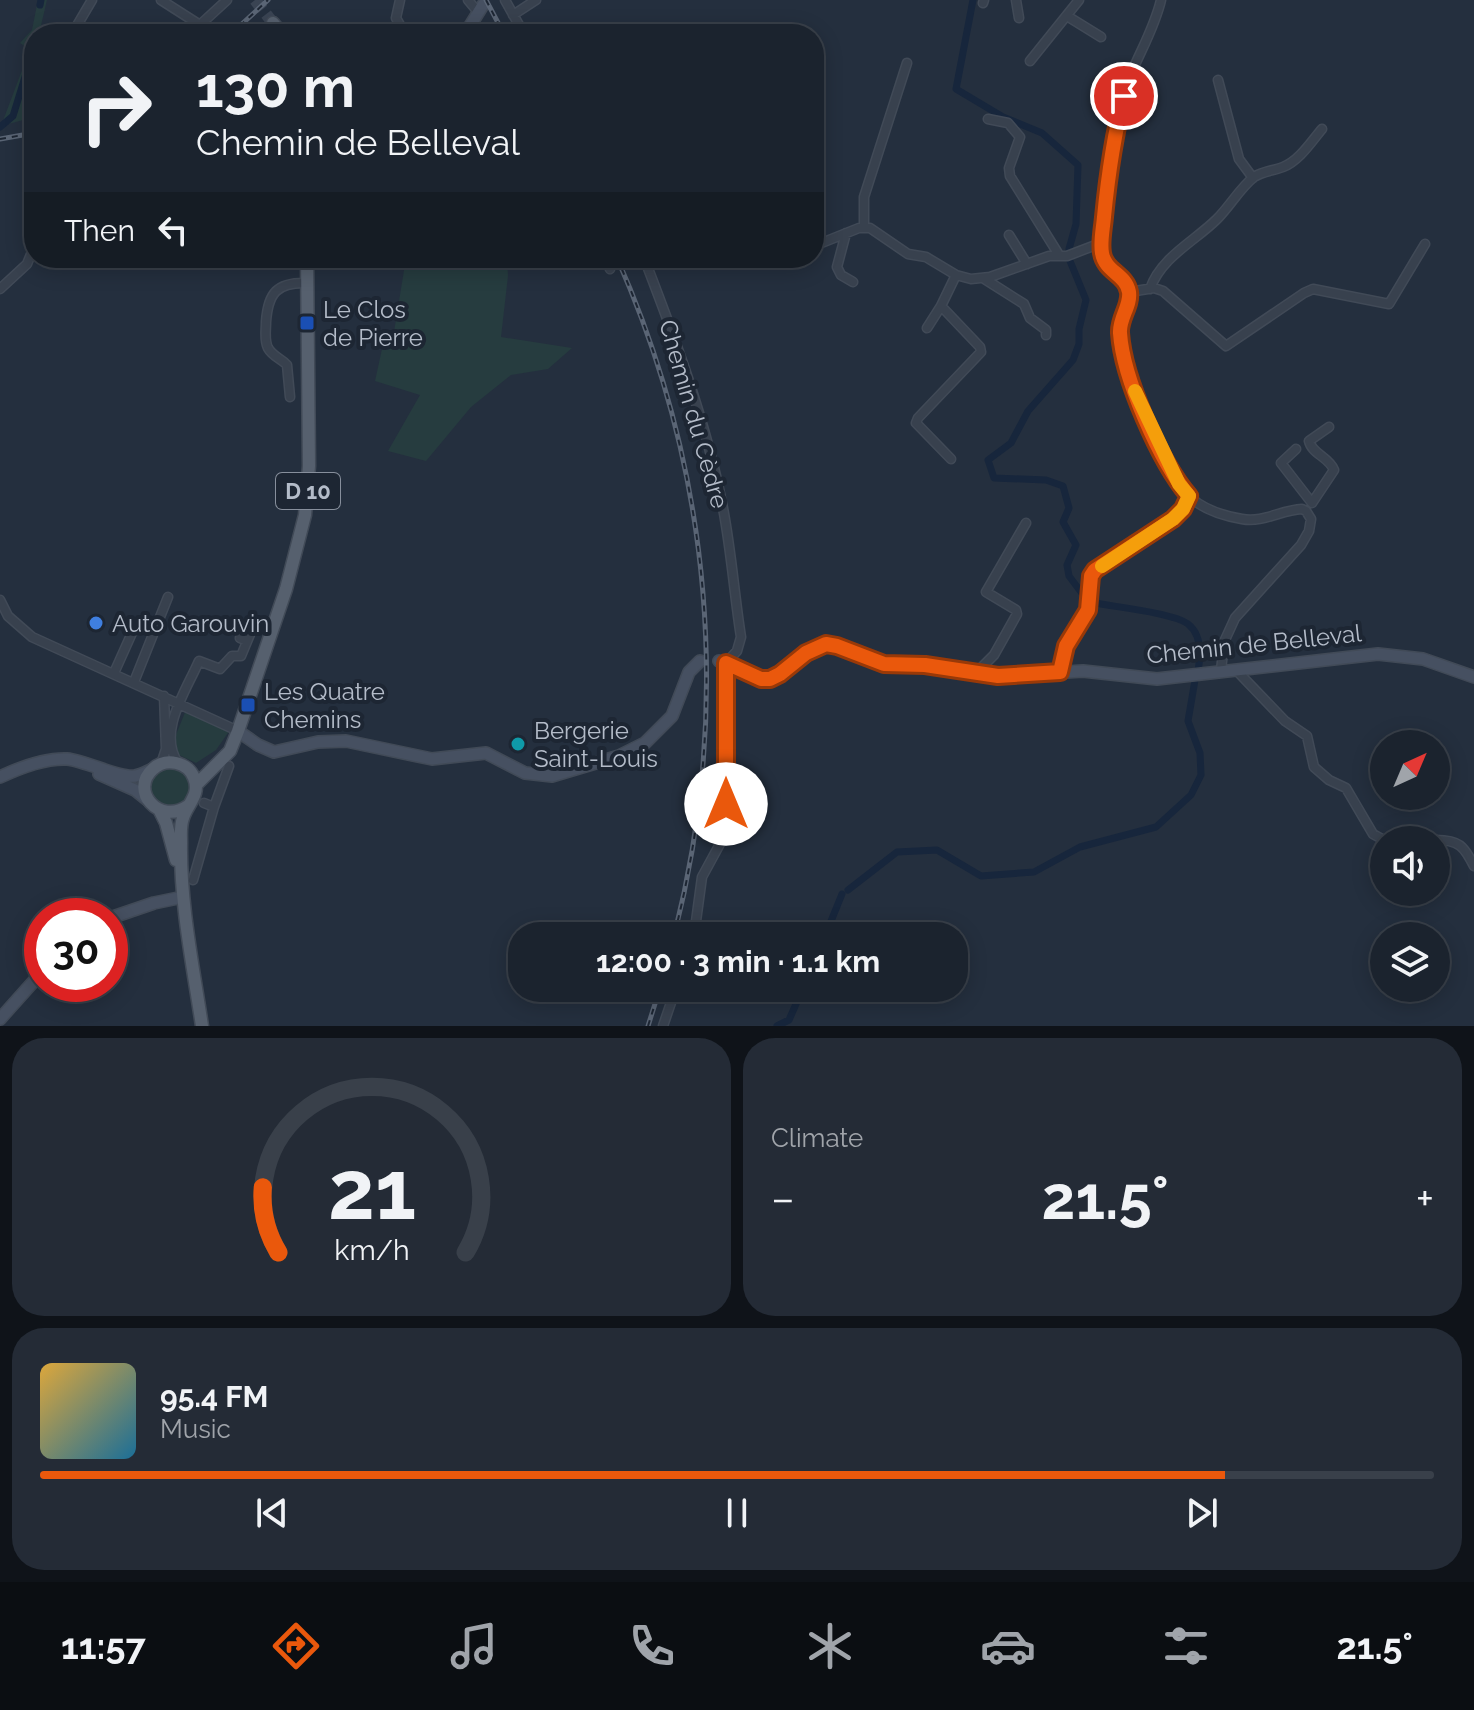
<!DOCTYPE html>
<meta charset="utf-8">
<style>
:root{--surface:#1b232e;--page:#242b36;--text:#f1f3f6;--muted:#a0a4aa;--line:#39404a;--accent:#ea580c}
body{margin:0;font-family:Raleway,sans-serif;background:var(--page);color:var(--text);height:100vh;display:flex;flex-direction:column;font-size:30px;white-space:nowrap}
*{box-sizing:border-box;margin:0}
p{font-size:26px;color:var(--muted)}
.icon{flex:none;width:44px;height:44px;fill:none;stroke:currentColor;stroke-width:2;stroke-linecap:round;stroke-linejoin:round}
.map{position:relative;height:1026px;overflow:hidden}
.sheet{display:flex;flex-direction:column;gap:12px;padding:12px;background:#0f1319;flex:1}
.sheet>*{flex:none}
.guide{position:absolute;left:24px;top:24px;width:800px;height:244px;border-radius:32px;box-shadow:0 4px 20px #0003,0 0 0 2px var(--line);background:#1b232e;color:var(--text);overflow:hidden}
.needle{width:52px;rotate:44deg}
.buttons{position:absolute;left:1370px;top:730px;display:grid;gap:16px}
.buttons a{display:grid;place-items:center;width:80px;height:80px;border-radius:50%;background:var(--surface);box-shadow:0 4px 20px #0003,0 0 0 2px var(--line);font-size:40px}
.speed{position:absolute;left:24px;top:898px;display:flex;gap:16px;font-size:40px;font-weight:700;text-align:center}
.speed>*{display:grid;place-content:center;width:104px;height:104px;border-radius:50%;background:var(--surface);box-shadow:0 4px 20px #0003,0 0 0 2px var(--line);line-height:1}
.speed .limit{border:12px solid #d22;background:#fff;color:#111}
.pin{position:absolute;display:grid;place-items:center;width:68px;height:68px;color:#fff;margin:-34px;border:4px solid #fff;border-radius:50%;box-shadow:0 2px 8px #0007}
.me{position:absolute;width:88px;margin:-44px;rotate:0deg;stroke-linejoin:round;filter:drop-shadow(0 0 6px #0008)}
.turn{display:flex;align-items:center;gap:28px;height:168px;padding:0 40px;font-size:36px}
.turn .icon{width:104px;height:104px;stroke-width:2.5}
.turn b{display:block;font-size:56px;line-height:68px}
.then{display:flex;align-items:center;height:76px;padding:0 40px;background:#0003;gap:16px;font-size:30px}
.big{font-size:60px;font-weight:700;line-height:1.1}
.sheet .tile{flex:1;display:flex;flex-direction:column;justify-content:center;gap:12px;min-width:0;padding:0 28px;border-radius:32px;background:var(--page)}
.sheet .dial{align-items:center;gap:0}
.dial svg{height:208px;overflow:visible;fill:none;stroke:var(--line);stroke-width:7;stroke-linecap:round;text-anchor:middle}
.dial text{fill:var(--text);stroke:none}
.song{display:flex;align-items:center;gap:24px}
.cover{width:96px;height:96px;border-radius:12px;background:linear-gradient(135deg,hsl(40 70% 55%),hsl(200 70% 35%))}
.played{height:8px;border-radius:4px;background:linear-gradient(90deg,var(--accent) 85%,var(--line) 85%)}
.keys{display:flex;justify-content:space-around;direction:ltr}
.heat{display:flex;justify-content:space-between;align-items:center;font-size:44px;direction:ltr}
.sheet .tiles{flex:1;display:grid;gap:12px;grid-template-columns:1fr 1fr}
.tile:last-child{grid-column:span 2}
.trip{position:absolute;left:508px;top:922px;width:460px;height:80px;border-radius:32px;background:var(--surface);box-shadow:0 4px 20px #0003,0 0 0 2px var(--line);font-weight:700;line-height:80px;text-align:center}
.tab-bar{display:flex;height:128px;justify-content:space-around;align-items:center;background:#0b0e12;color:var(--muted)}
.tab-bar .icon{width:56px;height:56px}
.tab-bar .current{color:var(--accent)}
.tab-bar b{font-size:36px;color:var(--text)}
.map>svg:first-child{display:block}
.green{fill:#263c3f}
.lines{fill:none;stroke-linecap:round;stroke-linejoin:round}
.canal{stroke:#17263c;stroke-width:7}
.primary-tunnel{stroke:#3a4453;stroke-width:12;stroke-dasharray:12 6;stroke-linecap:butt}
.street-casing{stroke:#414a57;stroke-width:11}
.secondary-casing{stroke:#414a57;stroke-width:14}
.primary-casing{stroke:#414a57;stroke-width:15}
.street{stroke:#38414e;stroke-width:8}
.secondary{stroke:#465061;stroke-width:11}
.primary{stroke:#56606e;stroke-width:12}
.rail-casing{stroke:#5a6575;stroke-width:5}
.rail{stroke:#1d2633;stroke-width:2;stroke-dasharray:6;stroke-linecap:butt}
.route-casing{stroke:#983908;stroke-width:20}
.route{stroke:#ea580c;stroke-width:14}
.slow{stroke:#f59e0b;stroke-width:14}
.transit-dot{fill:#1a4fb4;stroke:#1d2633;stroke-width:3}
.shop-dot{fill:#3f7fe0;stroke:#1d2633;stroke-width:3}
.culture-dot{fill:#0f9aa8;stroke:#1d2633;stroke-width:3}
.labels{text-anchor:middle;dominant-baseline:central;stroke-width:8;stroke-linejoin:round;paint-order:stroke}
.shield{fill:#1d2633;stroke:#878f9c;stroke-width:2}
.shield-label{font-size:22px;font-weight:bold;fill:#b4bcc9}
.poi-label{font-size:24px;fill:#b4bcc9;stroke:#1d2633;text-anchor:start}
.street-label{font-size:24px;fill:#b4bcc9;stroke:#1d2633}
</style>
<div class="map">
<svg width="1474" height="1026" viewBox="0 0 1474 1026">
<rect width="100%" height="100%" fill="#242f3e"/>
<path class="green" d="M 38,0 L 47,0 L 39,34 L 34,34 L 34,52 L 20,43 L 32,30 Z
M 34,54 L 34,117 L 1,126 L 24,65 Z
M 406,258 L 507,258 L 508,276 L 501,337 L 572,348 L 548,369 L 511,375 L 471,407 L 426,461 L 388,451 L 420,395 L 375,381 L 382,349 L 362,332 L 394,332 Z
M 186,710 L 213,725 L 215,723 L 230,730 L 216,750 L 196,763 L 177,754 L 173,742 Z
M151 787a20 20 0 1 1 40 0a20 20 0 1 1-40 0Z"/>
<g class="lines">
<path class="canal" d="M 973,0 L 956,89 L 1003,117 L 1042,133 L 1078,165 L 1076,224 L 1069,249
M 40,5 L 41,0
M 0,127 L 13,116 L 33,51
M 1070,261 L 1086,300 L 1079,329 L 1079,344 L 1073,360 L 1028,411 L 1011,443 L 988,460 L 994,478 L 1046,480 L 1063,486 L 1069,508 L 1063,522 L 1076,545 L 1067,565 L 1069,576 L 1084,596
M 1095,603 C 1115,607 1174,613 1188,624 C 1202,635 1201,655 1198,671
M 848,890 L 897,852 L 937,850 L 981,876 L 1034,872 L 1080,847 L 1156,827 L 1191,795 L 1201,775 L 1200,753 L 1188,721 L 1195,680
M 825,936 L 842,894
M 777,1026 L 789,1020 L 803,988"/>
<path class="primary-tunnel" d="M 255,0 L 273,23"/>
<g class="street-casing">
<path id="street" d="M 161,0 L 200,25
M 400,0 L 396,18 L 405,34
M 468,0 L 478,12
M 505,0 L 524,34
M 1016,0 L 1019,18
M 1161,0 C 1155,26 1141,50 1131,74 C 1119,103 1095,229 1103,257 C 1107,272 1123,276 1129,290 C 1130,305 1120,316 1120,331 C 1121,368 1164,474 1191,498 C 1205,510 1224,516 1242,519 C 1263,523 1281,510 1302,509 L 1306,511 L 1311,519 L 1309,531 L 1301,545 L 1235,618 L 1224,642 L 1221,671
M 983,3 L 984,0
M 513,15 L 536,0
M 1067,16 L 1101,37
M 72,34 L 92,0
M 190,34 L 227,0
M 1030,61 L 1079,0
M 1218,80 L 1239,159 L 1253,178
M 988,119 L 1008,123 L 1020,137 L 1009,168 L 1010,176 L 1059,255
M 864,228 L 864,197 L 907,63
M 846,233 L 837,267 L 841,275 L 853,282
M 1009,235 L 1027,264
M 814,246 L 859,228 L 870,228 L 908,254 L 926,257 L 956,275 L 971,279 L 990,277 L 1049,256 L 1067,256 L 1101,243
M 605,258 L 610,269
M 644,258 C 675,338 705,419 722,503 C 731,547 734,593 741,637 L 737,651 L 726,663 L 726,804 L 721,842 L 702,877 L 694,936
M 983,278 L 1024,304 L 1030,318 L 1046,330 L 1046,335
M 0,289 L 27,264 L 34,247
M 1150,289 C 1161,257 1195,241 1217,219 C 1230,206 1240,188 1254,177 C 1263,171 1273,171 1283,167 C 1299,161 1311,142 1322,129
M 1129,292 L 1154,288 L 1163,291 L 1226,346 L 1304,293 L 1313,289 L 1389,304 L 1425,244
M 927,328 L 941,306
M 290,397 L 287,365 C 281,358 273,357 268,348 C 264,340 266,331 266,322 C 268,293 277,282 307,283
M 1296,449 L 1281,463 L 1312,503 L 1334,470 C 1329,457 1312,454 1309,441 L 1329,427
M 951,459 L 916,423 L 918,418 L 981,352 L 980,347 L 941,306 L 956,275
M 0,600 L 8,616 L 32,637 L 238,731
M 1236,670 L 1285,721 L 1307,736 L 1314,767 L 1329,780 L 1346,788 L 1373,834 L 1382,839 L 1406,840
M 1060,672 L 1066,646 L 1088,610 L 1091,576 L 1095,570 L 1173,519 L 1183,509 L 1189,496
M 114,673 L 136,624 L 142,621 L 156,628
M 976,673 L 994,655 L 1017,614 L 1016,610 L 986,592 L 1026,523
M 134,682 L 168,597
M 178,763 C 157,732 186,691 199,661 L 220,669 L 232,656 L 241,656 L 251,632 L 244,629 L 240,638 L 247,641
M 161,764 L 166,749 L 164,696
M 204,803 L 214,807 L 229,766
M 1436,840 C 1459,840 1464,846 1474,866
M 193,880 L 214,807
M 663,1026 L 676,988"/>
</g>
<g class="secondary-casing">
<path id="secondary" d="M 465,34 L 483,5
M 719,661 L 761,679 L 770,679 L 780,674 L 806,653 L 826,644 L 837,646 L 884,664 L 925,665 L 998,676 L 1083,671 L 1157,679 L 1378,654 L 1423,659 L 1474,677
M 238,731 L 258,745 L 274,752 L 318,742 L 346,741 L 432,759 L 486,753 L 525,773 L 552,776 L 619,756 L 645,743 L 672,716 L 689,672 L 700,661
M 99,774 L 135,790 L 150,802
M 0,777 C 21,767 44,758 67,759 C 87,761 120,779 135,776 C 141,775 148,771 153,769
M 110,918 L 154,903 L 183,897
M 0,1019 L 42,972"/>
</g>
<g class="primary-casing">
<path id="primary" d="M 273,23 L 282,34
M 196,785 L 230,751 L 238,731 L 286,589 L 305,515 L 309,466 L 307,258
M 188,806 C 159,826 129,790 153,769 C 166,757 188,762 194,778 C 201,795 187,804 183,818 C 180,826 181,834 181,843 C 180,904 193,966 202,1026
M 160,811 L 166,823 L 176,860"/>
</g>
<use href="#street" class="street"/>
<use href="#secondary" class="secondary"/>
<use href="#primary" class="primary"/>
<g class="rail-casing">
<path id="rail" d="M 486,0 L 504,34
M 231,34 L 268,0
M 0,139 L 34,133
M 617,258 C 712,472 732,709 674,936
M 648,1026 L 660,988"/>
</g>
<use href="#rail" class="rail"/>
</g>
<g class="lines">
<g class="route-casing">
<path id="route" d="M 726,804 L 726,663 L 761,679 L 770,679 L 780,674 L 806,653 L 826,644 L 837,646 L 884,664 L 925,665 L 998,676 L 1060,672 L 1066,646 L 1088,610 L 1091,576 L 1095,570 L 1173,519 L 1183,509 L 1189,496 C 1160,462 1123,378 1120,333 C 1119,318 1131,306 1129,292 C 1126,274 1105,272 1102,253 C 1100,242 1103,229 1104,217 C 1108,176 1114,135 1124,96"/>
</g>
<use href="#route" class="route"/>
<path class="slow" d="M 1102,566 L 1173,519 L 1183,509 L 1189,496 L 1179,484 L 1135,391"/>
</g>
<g class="transit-dot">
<rect x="299" y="315" width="16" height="16" rx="4"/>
<rect x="240" y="697" width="16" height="16" rx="4"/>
</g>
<circle class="shop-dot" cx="96" cy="623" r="8"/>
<circle class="culture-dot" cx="518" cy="744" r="8"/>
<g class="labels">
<rect class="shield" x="276" y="473" width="64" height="36" rx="6"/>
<g class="shield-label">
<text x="308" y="491">D 10</text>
</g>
<g class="poi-label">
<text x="323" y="309">Le Clos<tspan x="323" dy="28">de Pierre</tspan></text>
<text x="112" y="623">Auto Garouvin</text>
<text x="264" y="691">Les Quatre<tspan x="264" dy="28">Chemins</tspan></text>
<text x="534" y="730">Bergerie<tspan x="534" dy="28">Saint-Louis</tspan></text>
</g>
<g class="street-label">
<text transform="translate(694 414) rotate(74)">Chemin du Cèdre</text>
<text transform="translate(1254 644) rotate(-6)">Chemin de Belleval</text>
</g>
</g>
</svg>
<div class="buttons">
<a><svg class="needle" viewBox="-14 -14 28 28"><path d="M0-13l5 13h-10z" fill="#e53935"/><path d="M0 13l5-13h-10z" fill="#a0a4aa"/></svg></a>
<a><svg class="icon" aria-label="sound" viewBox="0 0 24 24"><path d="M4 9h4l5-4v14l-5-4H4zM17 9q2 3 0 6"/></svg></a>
<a><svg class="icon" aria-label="layers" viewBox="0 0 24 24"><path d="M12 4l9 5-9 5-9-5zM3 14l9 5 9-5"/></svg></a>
</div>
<div class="speed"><div class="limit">30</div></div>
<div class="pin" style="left:1124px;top:96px;background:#d93025"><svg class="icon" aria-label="arrive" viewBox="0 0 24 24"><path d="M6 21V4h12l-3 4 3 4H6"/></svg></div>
<svg class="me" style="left:726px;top:804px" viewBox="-20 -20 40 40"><circle r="19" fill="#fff"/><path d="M0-13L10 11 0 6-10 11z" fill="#ea580c"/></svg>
<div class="trip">12:00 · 3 min · 1.1 km</div>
<div class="guide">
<div class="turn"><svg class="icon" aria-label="right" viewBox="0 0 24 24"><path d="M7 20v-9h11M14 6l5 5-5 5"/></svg><div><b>130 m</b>Chemin de Belleval</div></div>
<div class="then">Then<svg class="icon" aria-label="left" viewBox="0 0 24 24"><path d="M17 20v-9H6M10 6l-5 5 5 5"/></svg></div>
</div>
</div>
<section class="sheet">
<div class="tiles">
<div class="tile dial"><svg viewBox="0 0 100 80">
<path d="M14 69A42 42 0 1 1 86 69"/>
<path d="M14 69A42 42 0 0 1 8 44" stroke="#ea580c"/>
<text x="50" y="56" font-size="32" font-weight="700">21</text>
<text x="50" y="72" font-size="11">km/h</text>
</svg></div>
<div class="tile"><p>Climate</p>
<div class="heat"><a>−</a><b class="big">21.5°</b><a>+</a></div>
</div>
<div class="tile">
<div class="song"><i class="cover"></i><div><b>95.4 FM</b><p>Music</p></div></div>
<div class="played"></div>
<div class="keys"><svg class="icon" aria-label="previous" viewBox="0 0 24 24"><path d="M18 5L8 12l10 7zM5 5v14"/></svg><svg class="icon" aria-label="pause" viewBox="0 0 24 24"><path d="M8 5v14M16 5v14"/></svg><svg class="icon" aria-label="next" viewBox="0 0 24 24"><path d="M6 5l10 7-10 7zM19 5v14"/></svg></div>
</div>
</div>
</section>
<nav class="tab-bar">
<b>11:57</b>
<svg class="icon current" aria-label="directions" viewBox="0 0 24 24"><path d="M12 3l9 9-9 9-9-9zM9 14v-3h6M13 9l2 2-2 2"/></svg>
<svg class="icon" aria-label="music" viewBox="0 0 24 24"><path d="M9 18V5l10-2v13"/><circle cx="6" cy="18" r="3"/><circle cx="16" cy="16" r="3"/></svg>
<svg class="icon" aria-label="phone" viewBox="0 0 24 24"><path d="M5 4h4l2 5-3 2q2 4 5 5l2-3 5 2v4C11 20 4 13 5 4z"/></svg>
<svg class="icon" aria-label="climate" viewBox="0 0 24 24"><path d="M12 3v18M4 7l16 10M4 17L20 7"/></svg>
<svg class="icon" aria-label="car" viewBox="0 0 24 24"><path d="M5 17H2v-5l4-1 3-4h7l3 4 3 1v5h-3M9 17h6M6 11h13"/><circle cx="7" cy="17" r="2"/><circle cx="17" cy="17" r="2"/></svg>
<svg class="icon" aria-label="filters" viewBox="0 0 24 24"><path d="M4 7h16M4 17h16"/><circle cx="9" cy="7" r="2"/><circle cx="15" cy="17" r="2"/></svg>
<b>21.5°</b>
</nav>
